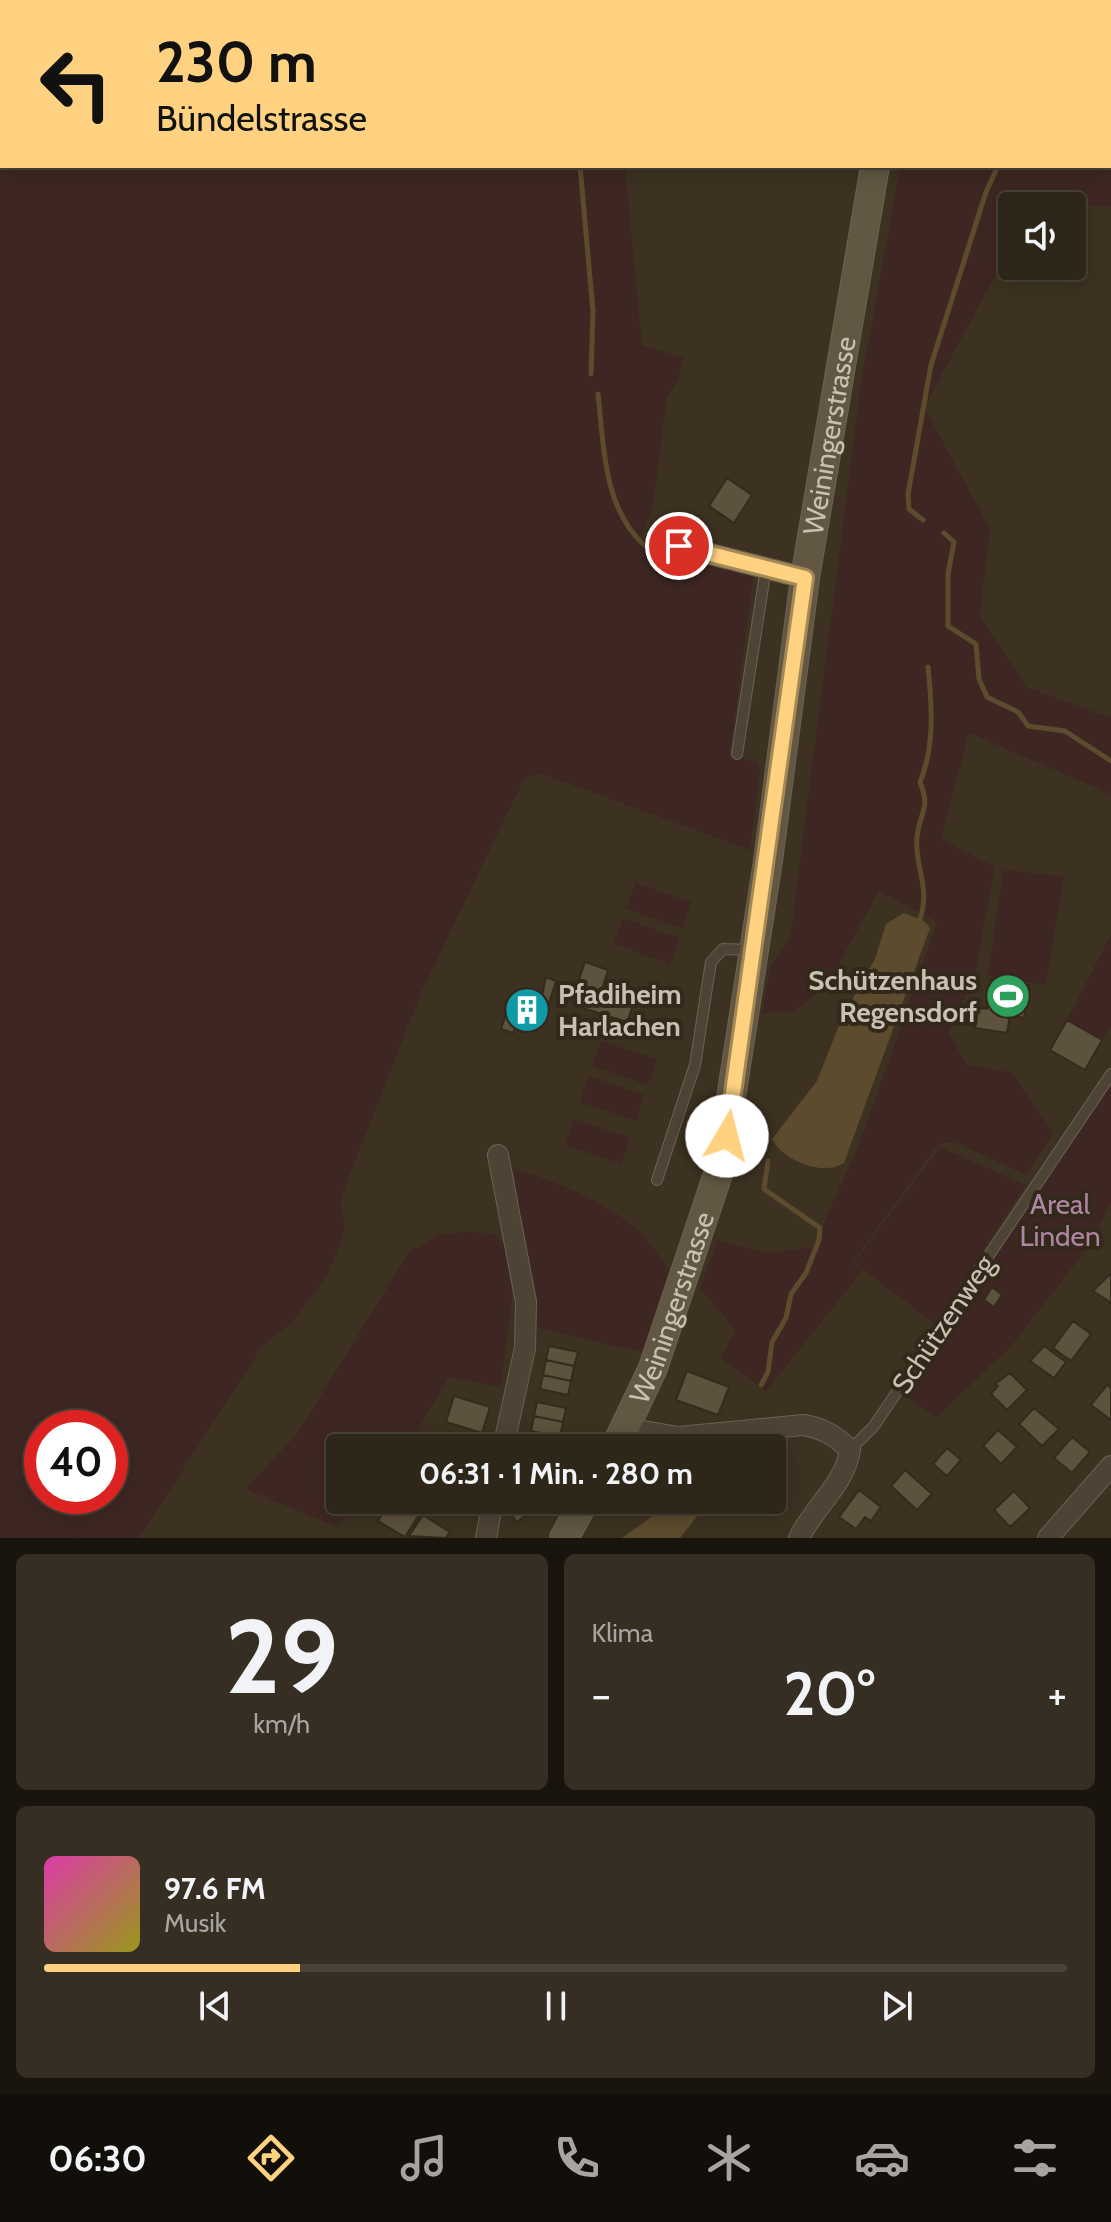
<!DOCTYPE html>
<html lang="de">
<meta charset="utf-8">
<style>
:root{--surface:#2e2619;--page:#362e22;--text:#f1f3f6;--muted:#a7a5a2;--line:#494338;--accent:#fed281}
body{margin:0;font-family:Cabin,sans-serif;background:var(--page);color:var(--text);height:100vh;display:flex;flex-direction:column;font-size:30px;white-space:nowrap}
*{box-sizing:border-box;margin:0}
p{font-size:26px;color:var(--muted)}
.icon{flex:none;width:44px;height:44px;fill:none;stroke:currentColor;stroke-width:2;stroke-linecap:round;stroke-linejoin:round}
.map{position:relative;height:1538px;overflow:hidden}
.side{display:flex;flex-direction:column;gap:16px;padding:16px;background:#19150e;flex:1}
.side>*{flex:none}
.hud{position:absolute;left:0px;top:0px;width:1112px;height:168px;box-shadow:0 4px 20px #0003,0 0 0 2px var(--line);background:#fed281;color:#111;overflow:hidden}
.buttons{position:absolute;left:998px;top:192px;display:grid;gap:16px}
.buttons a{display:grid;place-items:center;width:88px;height:88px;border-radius:8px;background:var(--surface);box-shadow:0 4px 20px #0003,0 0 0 2px var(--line);font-size:40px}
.speed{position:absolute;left:24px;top:1410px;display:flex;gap:16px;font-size:40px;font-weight:700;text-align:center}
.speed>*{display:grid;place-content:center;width:104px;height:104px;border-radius:50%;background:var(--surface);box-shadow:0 4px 20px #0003,0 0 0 2px var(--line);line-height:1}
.speed .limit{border:12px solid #d22;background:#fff;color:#111}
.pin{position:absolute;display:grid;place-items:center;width:68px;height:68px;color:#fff;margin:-34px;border:4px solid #fff;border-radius:50%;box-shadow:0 2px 8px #0007}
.me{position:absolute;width:88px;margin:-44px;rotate:8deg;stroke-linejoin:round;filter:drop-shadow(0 0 6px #0008)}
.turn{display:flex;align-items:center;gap:28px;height:168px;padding:0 24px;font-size:36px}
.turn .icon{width:104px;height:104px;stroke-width:2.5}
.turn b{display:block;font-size:56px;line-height:68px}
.big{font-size:60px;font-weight:700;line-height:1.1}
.side .card{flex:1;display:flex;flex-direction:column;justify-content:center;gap:12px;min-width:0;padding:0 28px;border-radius:12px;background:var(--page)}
.side .dial{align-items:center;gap:0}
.dial b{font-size:104px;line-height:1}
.song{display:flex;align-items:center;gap:24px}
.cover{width:96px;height:96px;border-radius:12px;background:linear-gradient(135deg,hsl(320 70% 55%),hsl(60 70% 35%))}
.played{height:8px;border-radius:4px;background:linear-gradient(90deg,var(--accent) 25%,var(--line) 25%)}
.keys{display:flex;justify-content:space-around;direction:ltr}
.heat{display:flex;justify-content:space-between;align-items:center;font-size:44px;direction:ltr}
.side .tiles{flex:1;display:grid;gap:16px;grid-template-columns:1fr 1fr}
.card:last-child{grid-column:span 2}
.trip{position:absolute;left:326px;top:1434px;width:460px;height:80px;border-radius:8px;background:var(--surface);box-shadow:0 4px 20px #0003,0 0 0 2px var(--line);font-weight:700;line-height:80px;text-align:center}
.tab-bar{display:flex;height:128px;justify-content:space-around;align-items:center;background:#120f0a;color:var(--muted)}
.tab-bar .icon{width:56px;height:56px}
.tab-bar .active{color:var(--accent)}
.tab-bar b{font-size:36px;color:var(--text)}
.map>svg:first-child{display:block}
.green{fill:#3e2723;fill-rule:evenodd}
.water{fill:#5d4b2d}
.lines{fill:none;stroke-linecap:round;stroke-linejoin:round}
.stream{stroke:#5d4b2d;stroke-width:5}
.building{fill:#5d523d;stroke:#342b1d;stroke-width:2}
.lane-casing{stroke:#6b6254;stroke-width:12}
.street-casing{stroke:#6b6254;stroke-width:22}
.secondary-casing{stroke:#6b6254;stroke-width:30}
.lane{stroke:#4d4436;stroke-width:10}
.street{stroke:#4d4436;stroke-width:20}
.secondary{stroke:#615743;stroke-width:28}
.route-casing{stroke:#a58854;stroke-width:20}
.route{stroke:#fed281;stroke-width:14}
.labels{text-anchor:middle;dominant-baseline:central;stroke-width:8;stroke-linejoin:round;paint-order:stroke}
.street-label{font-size:28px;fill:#c9c0b1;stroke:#32291b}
.poi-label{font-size:28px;font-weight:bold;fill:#c9c0b1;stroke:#32291b;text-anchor:end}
.park-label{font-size:28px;fill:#af85a4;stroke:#32291b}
</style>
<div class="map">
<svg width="1111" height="1538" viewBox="0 0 1111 1538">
<rect width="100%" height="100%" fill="#3d3221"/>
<path class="green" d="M 0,0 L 161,2 L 2,2 L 2,166 L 625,166 L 642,345 L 683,358 L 679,378 L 667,398 L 652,511 L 637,542 L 648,555 L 658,557 L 669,549 L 748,567 L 754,573 L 730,755 L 758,763 L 760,771 L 750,850 L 540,773 L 524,779 L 421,993 L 340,1200 L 345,1230 L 328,1274 L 294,1321 L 263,1345 L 139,1538 L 0,1538 ZM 42,1428 L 110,1428 L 110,1496 L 42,1496 Z
M 190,0 L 629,0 L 629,2 L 190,2 Z
M 956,0 L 1111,0 L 1111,207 L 1038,199 L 1033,206 L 1012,206 L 1012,245 L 924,407 L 990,529 L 980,616 L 1026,687 L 1111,718 L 1111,794 L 969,733 L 941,839 L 995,867 L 975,974 L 949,1033 L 966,1064 L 1013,1073 L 1054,1133 L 1026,1175 L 957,1143 L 939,1143 L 852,1263 L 862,1271 L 766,1391 L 720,1358 L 736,1330 L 700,1289 L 717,1240 L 766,1253 L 813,1247 L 861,1140 L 937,922 L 879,891 L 827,985 L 793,1012 L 762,1013 L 770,967 L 790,939 L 861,383 L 899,173 L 902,166 L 1110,166 L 1110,2 Z
M 1003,870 L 1064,876 L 1046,985 L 988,975 Z
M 635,883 L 691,902 L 682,928 L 626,909 Z
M 623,918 L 679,938 L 670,964 L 614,944 Z
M 1111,934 L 1111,1025 L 1102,1040 L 1067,1020 Z
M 601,1041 L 657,1059 L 648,1085 L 592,1066 Z
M 589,1076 L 644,1095 L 636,1121 L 580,1102 Z
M 1111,1080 L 1111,1202 L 1092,1242 L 1012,1345 L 937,1417 L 898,1391 Z
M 574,1119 L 630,1138 L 621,1164 L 565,1145 Z
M 940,1147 L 1026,1185 L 935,1324 L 854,1263 Z
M 514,1168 C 557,1183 609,1201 643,1235 C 653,1245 660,1259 669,1271 L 642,1352 L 530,1326 Z
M 472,1231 L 495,1235 L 508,1247 L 512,1299 L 501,1387 L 449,1377 L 407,1448 L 340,1448 L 340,1500 L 352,1500 L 337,1527 L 245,1489 L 297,1434 L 409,1252 L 440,1235 Z"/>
<path class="water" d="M 904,913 L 924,921 L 930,928 L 844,1163 C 822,1177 783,1160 772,1139 L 817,1081 L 842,1018 L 875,959 L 886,924 Z
M 675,1500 L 710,1500 L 680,1538 L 622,1538 Z"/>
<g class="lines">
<path class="stream" d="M 561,0 L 561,2
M 1098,2 L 1099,0
M 580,166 L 593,311 L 591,374
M 598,394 C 604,447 603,508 645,546
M 923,520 L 909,509 L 908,494 L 931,365 L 986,192 L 998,166
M 944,533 L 954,542 L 948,574 L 948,626 L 976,644 L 979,679 L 987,697 L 1018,712 L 1028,726 L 1065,731 L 1111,761
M 657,535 L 676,540
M 920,919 C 931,887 914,866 917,837 C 920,810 931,810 920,782 C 935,746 932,705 928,667
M 761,1385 L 768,1372 L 772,1342 L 786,1318 L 791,1294 L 806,1273 L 819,1240 L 820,1228 L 764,1189 L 768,1161"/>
</g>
<path class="building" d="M 727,478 L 752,495 L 734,523 L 709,506 Z
M 585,962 L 608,970 L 603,986 L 636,997 L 627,1022 L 580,1007 L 583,997 L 574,994 Z
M 546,977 L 556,981 L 544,1019 L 540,1017 L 536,1026 L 516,1026 L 513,1033 L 501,1029 L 512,997 L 529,1003 L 531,998 L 541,1001 Z
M 991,979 L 1029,985 L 1024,1018 L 1010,1015 L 1007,1033 L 975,1028 L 978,1008 L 987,1009 Z
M 1067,1020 L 1102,1040 L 1085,1070 L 1050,1050 Z
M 1111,1273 L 1111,1303 L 1093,1291 Z
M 992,1287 L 1002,1295 L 994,1307 L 984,1300 Z
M 1073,1321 L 1091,1334 L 1071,1361 L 1053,1348 Z
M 549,1346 L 578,1352 L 574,1366 L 546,1360 Z
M 1044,1346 L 1066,1362 L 1054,1378 L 1030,1361 Z
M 546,1360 L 574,1366 L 571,1381 L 543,1375 Z
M 687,1371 L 729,1387 L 718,1415 L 676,1400 Z
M 1010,1373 L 1027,1390 L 1007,1410 L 991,1394 L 998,1386 L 995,1384 Z
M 543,1375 L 571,1381 L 568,1395 L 540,1389 Z
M 1107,1385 L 1111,1388 L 1111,1420 L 1091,1405 Z
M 454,1396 L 490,1407 L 482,1433 L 446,1422 Z
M 537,1402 L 566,1408 L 563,1422 L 534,1416 Z
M 1034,1408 L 1059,1429 L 1042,1446 L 1019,1424 Z
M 534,1416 L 563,1422 L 560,1437 L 531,1431 Z
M 998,1430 L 1017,1447 L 1001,1464 L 983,1446 Z
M 531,1431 L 560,1437 L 558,1448 L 528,1446 Z
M 1072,1437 L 1090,1452 L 1072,1473 L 1054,1458 Z
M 947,1448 L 961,1460 L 947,1476 L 933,1464 Z
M 905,1470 L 932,1494 L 917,1510 L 891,1486 Z
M 859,1490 L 881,1507 L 871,1521 L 865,1517 L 856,1529 L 839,1517 Z
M 1014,1491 L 1030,1508 L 1010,1527 L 994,1510 Z
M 391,1500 L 406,1500 L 422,1510 L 405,1537 L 378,1521 Z
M 522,1500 L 545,1500 L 517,1522 L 511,1514 L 525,1504 Z
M 423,1515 L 450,1532 L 446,1538 L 409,1536 Z"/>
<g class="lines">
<g class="lane-casing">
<path id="lane" d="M 737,754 L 766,568
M 657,1180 L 695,1065 L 711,962 L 723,949 L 751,950
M 850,1450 L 874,1426 L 1111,1074"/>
</g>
<g class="street-casing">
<path id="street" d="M 679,546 L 805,578
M 498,1155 L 526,1302 L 525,1348 L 503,1448
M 626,1428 L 678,1437 L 803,1425 C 823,1428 836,1436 850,1450 C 845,1484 814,1507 799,1538
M 486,1538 L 493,1500
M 1048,1538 L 1111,1466"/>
</g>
<g class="secondary-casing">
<g id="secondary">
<path d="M 929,2 L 930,0"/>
<path id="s1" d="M 615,1448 L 653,1368 L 720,1168 L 768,861 L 805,578 L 875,166"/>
<path d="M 564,1538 L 585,1500"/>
</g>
</g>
<use href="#lane" class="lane"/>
<use href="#street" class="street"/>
<use href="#secondary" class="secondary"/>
</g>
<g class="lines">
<g class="route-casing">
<path id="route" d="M 679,546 L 805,578 L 727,1136"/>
</g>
<use href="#route" class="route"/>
</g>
<defs>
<g id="stadium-disc" transform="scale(2.3)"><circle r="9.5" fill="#2e9e5b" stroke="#32291b"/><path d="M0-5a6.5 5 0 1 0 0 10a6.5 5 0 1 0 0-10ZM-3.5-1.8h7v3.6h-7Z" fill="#fff"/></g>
<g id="building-disc" transform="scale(2.3)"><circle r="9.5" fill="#0f9aa8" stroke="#32291b"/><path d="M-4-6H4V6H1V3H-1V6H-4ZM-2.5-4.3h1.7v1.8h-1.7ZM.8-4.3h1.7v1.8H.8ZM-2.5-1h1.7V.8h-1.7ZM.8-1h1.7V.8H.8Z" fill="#fff"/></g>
</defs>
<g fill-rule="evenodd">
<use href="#stadium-disc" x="1008" y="996"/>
<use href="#building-disc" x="527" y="1010"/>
</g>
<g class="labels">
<g class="street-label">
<text stroke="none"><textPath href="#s1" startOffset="1040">Weiningerstrasse</textPath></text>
<text stroke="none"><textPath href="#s1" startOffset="152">Weiningerstrasse</textPath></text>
<text transform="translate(943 1324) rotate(-56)">Schützenweg</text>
</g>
<g class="poi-label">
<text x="977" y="980">Schützenhaus<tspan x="977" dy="32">Regensdorf</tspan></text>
<text x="558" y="994" text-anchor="start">Pfadiheim<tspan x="558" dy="32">Harlachen</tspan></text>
</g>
<g class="park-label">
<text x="1060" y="1204">Areal<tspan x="1060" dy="32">Linden</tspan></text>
</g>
</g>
</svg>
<div class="buttons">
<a><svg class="icon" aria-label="sound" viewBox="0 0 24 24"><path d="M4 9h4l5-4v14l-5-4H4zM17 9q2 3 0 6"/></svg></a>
</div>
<div class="speed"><div class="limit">40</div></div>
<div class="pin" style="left:679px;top:546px;background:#d93025"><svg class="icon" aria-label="arrive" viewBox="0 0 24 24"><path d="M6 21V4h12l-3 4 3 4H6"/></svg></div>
<svg class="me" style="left:727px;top:1136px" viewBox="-20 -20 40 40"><circle r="19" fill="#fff"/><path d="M0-13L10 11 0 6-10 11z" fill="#fed281"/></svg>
<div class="trip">06:31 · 1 Min. · 280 m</div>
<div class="hud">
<div class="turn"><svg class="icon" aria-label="left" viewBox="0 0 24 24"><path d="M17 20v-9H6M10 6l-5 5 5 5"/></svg><div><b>230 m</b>Bündelstrasse</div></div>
</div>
</div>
<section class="side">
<div class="tiles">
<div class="card dial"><b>29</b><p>km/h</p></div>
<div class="card"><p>Klima</p>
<div class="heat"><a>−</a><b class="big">20°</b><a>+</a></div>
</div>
<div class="card">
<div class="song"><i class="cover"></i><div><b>97.6 FM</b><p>Musik</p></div></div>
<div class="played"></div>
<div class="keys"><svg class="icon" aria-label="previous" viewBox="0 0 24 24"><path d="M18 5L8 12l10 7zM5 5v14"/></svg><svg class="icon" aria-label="pause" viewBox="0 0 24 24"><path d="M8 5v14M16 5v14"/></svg><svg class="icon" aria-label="next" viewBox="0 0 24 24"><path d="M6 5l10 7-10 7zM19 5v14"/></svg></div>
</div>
</div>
</section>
<nav class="tab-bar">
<b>06:30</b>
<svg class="icon active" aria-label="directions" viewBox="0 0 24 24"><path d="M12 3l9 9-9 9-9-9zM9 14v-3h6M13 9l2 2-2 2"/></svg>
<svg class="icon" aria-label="music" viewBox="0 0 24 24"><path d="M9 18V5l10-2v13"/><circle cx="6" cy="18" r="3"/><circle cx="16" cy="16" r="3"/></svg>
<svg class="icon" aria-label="phone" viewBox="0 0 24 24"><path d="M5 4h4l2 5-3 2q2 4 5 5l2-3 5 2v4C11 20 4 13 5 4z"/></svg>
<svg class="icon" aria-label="climate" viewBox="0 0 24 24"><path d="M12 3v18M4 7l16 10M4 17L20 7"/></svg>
<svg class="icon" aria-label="car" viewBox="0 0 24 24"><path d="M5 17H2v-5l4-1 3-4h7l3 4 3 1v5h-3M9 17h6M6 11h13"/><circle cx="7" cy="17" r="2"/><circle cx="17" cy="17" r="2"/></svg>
<svg class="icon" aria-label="filters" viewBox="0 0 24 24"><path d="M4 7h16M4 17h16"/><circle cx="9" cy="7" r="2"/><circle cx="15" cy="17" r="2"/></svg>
</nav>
